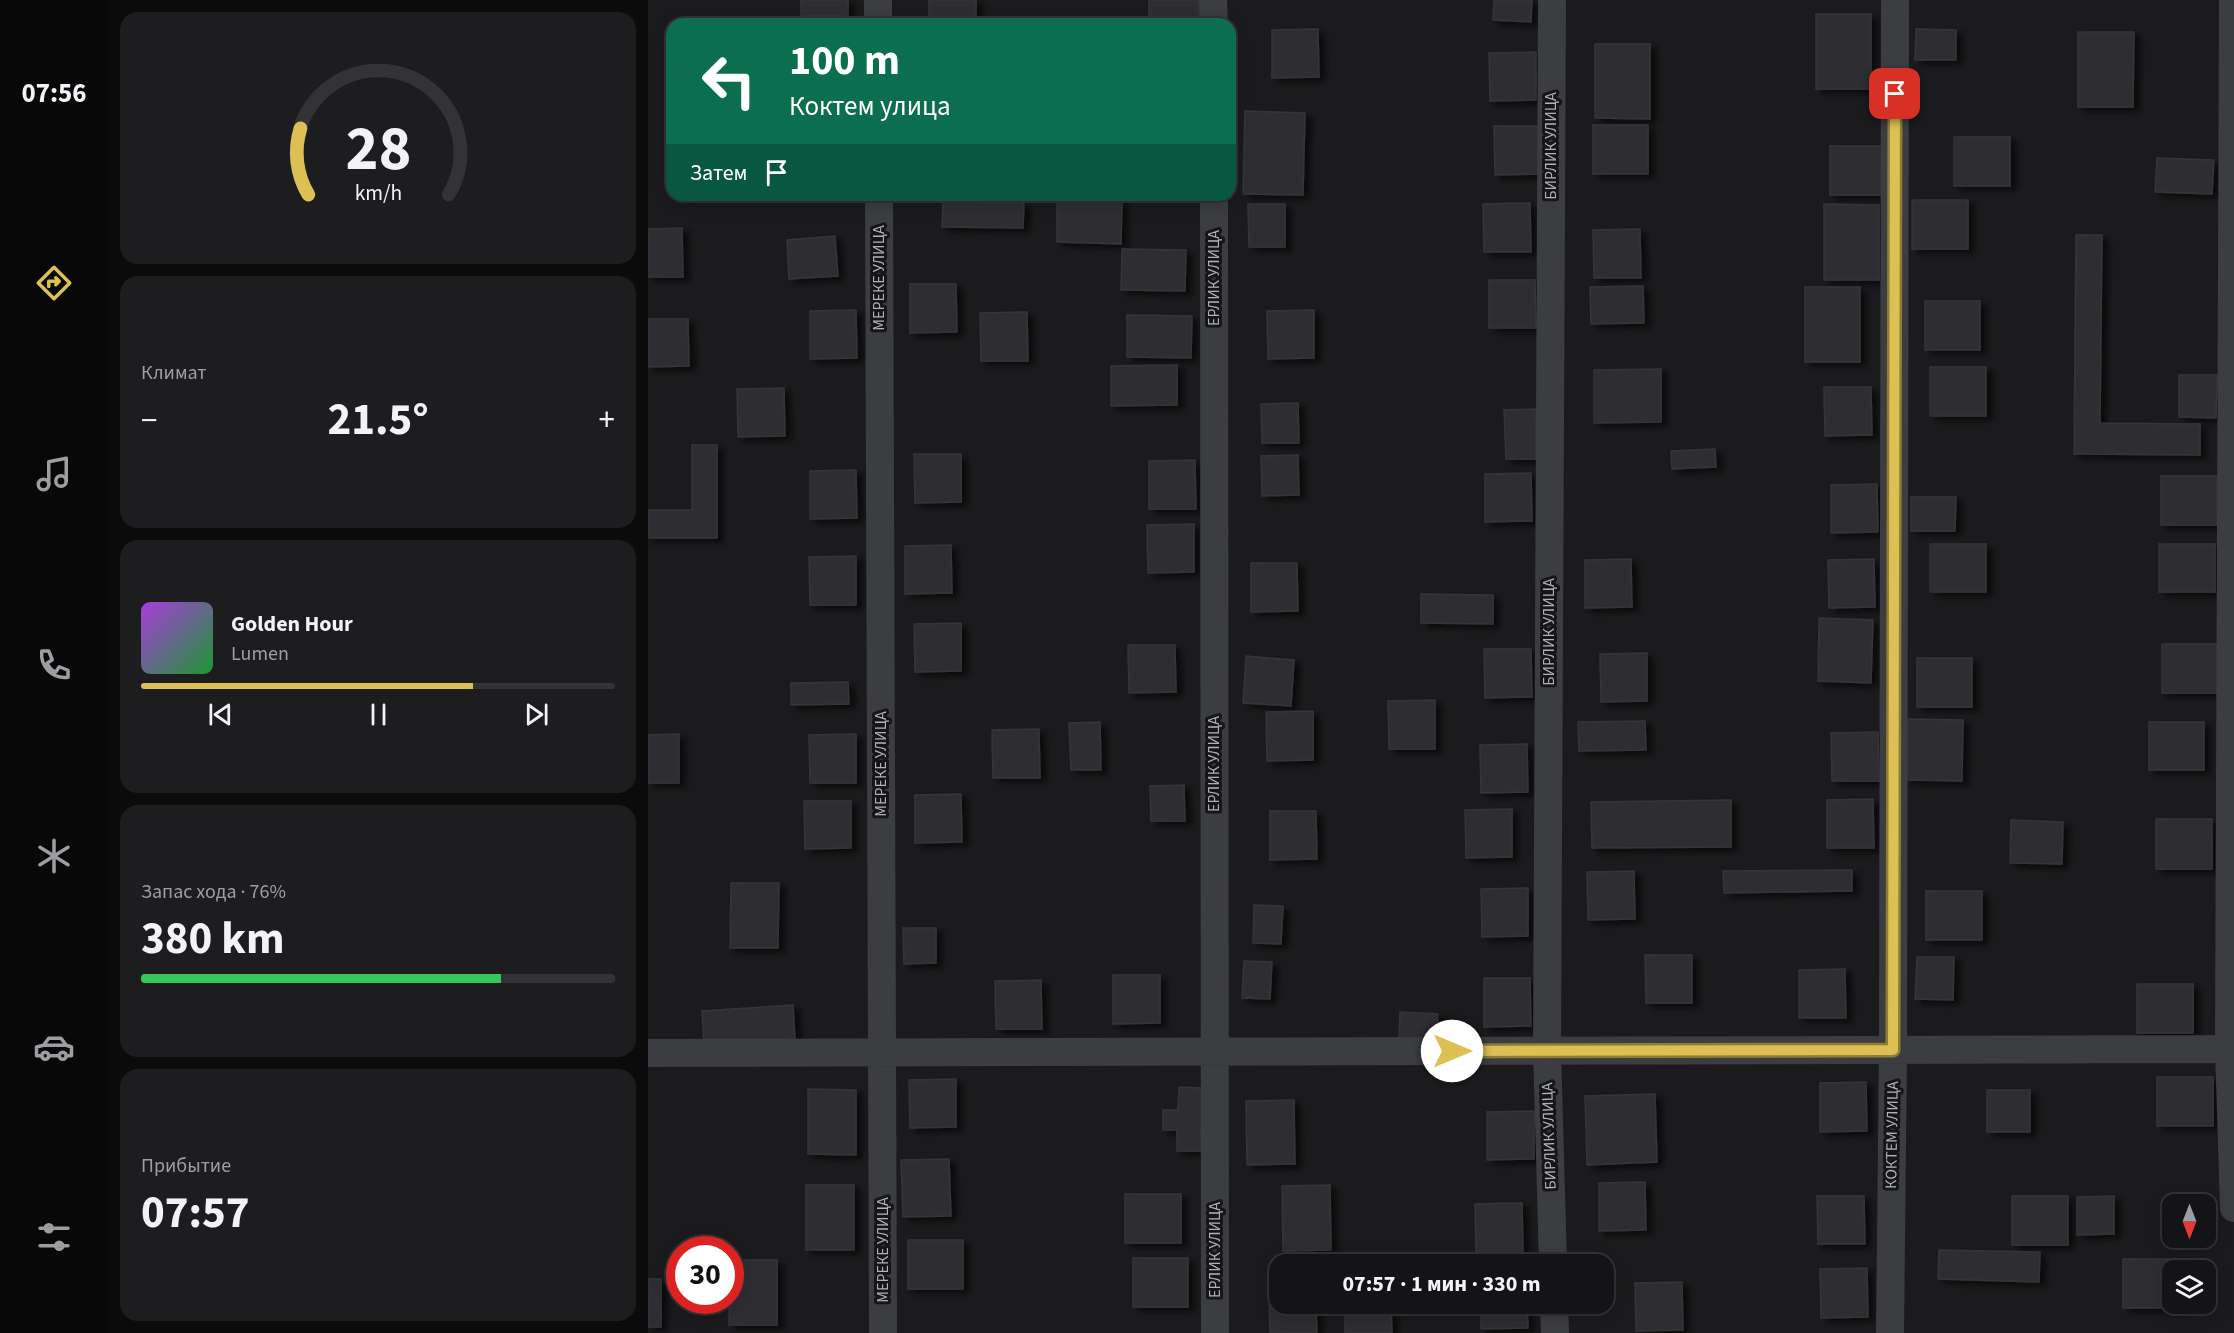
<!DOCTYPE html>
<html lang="ru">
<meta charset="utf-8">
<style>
:root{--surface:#141416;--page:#1d1d1f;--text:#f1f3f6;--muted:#9d9ea1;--line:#333335;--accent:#dcc054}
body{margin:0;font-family:"Source Sans 3",sans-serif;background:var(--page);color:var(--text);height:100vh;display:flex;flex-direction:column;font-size:22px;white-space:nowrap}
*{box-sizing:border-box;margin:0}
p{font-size:20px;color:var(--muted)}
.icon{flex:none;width:33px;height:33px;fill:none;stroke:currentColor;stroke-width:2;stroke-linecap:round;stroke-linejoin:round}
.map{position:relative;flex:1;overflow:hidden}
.side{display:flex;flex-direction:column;gap:12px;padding:12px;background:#0b0b0c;width:540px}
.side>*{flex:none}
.top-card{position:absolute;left:18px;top:18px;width:570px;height:183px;border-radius:18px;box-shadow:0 3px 15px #0003,0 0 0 2px var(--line);background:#0b6e4f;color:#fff;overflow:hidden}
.needle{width:39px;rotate:180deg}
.controls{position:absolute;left:1514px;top:1194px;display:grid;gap:12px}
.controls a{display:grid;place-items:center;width:54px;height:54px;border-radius:12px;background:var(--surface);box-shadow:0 3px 15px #0003,0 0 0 2px var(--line);font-size:30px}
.speed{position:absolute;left:18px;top:1236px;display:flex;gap:12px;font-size:30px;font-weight:700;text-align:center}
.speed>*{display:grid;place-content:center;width:78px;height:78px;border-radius:50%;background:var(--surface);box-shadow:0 3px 15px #0003,0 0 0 2px var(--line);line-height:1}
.speed .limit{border:9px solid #d22;background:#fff;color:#111}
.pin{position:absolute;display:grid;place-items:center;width:51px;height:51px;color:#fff;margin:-26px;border-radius:12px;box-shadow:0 3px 9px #0006}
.me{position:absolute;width:66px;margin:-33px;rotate:90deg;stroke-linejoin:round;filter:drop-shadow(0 0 4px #0008)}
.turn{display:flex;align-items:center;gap:21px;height:126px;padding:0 24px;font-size:27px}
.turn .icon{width:78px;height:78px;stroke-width:2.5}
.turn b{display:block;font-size:42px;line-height:51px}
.then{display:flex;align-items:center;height:57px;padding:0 24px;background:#0003;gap:12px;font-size:22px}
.big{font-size:45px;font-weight:700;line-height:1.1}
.side .tile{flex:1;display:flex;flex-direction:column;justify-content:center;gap:9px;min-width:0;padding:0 21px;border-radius:18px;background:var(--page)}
.side .dial{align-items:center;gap:0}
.dial svg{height:156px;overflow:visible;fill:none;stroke:var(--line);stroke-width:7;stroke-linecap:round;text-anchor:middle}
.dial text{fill:var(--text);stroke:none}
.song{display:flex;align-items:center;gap:18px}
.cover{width:72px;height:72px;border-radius:9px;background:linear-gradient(135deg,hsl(280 70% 55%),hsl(130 70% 35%))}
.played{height:6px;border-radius:3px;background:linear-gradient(90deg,var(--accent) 70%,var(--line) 70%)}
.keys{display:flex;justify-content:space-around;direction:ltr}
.heat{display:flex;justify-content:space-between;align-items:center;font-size:33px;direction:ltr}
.charge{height:9px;border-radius:4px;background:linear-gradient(90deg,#34c759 76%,var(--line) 0)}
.trip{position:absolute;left:621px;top:1254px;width:345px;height:60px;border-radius:18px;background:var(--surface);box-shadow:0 3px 15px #0003,0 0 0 2px var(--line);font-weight:700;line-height:60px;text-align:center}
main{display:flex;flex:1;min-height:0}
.tabs{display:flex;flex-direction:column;width:108px;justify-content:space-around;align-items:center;background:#080809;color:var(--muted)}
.tabs .icon{width:42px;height:42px}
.tabs .on{color:var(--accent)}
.tabs b{font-size:27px;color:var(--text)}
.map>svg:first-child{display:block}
.building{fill:#2e2e31;stroke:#363539;stroke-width:1.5;filter:url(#shadow)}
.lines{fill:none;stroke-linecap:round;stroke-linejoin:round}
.minor{stroke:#3c3d41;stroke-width:28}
.route-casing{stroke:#8f7d37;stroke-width:15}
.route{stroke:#dcc054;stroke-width:10}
.labels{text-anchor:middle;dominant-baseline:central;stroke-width:6;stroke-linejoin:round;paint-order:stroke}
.street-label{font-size:16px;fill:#afb1bb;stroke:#161618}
</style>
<main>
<nav class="tabs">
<b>07:56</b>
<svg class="icon on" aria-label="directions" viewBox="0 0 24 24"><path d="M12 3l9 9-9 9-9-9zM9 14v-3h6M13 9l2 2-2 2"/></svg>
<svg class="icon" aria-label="music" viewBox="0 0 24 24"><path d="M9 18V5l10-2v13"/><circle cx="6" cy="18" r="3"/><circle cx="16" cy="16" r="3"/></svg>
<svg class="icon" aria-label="phone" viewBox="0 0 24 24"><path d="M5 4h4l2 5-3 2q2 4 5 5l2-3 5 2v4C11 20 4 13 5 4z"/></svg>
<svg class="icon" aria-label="climate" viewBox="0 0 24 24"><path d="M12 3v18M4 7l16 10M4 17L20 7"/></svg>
<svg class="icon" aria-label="car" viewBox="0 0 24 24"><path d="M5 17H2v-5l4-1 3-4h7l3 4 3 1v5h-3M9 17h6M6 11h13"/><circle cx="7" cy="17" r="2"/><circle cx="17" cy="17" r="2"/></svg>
<svg class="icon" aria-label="filters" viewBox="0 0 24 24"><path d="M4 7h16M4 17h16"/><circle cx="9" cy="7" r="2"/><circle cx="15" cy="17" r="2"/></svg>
</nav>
<section class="side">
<div class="tile dial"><svg viewBox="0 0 100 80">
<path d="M14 69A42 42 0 1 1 86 69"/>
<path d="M14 69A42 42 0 0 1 10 35" stroke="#dcc054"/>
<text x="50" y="56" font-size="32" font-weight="700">28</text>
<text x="50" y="72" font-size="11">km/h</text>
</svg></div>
<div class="tile"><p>Климат</p>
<div class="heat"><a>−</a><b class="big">21.5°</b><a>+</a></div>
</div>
<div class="tile">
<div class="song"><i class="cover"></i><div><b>Golden Hour</b><p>Lumen</p></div></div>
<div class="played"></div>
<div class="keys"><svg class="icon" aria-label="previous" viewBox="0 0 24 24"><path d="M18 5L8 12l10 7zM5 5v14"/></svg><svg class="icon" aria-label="pause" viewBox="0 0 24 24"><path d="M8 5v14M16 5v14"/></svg><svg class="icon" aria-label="next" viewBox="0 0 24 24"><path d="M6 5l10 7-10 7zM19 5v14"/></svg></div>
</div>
<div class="tile"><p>Запас хода · 76%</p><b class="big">380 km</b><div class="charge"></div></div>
<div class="tile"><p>Прибытие</p><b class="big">07:57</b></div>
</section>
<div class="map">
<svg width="1586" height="1333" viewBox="0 0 1586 1333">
<defs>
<filter id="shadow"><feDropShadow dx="6" dy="4" stdDeviation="3" flood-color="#0009"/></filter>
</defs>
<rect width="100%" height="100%" fill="#1b1b1d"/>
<path class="building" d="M 153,0 L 200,0 L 200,15 L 153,16 Z
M 281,0 L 328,0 L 328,17 L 281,18 Z
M 501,0 L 551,0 L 551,20 L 501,19 Z
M 846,0 L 884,0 L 883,22 L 845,20 Z
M 1168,14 L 1223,14 L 1223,89 L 1168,89 Z
M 670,29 L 671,77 L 624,78 L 624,30 Z
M 1268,29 L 1308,30 L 1308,60 L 1267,60 Z
M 1430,32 L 1486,32 L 1485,107 L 1430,107 Z
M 947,44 L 1002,44 L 1002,119 L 947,118 Z
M 888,52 L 888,100 L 842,101 L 841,53 Z
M 597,111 L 657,113 L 655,195 L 595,194 Z
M 945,125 L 1000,125 L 1000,174 L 945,174 Z
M 846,126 L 893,126 L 893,174 L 847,175 Z
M 1306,137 L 1362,137 L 1362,186 L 1306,186 Z
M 1182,146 L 1238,146 L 1238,195 L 1182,195 Z
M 1509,158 L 1566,160 L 1564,194 L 1507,192 Z
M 1264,200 L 1320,200 L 1320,249 L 1264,249 Z
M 409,201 L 474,202 L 473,244 L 409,242 Z
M 295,202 L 376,203 L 375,228 L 294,227 Z
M 882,203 L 883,252 L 836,252 L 835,204 Z
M 600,204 L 637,204 L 637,247 L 601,247 Z
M 1176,204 L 1231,205 L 1231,280 L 1176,280 Z
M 34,228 L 35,277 L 0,277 L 0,229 Z
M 992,229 L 993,278 L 946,278 L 945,230 Z
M 1428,235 L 1454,235 L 1452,423 L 1552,424 L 1552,455 L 1426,454 Z
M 187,236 L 190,276 L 141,279 L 139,240 Z
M 474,249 L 538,250 L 537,291 L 473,290 Z
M 841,280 L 887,280 L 888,328 L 841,328 Z
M 262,284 L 308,284 L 309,332 L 262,333 Z
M 995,286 L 996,323 L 943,324 L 942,287 Z
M 1157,287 L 1212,287 L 1212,362 L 1157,362 Z
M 1277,301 L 1332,301 L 1332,350 L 1277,350 Z
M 208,310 L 209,358 L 162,359 L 162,311 Z
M 666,310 L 666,358 L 620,359 L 619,311 Z
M 379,312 L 380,361 L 333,361 L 332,313 Z
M 479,315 L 544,316 L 543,358 L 479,357 Z
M 0,319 L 40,319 L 41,366 L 0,367 Z
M 529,365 L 529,405 L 463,406 L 463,366 Z
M 1282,367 L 1338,367 L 1338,416 L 1282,416 Z
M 1013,369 L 1013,422 L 946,423 L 946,370 Z
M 1531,375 L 1569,375 L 1568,418 L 1531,417 Z
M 1176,387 L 1223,387 L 1224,435 L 1177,436 Z
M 136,388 L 137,436 L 90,437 L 89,389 Z
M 650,403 L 651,443 L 614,443 L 613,404 Z
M 887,409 L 888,459 L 858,459 L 856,410 Z
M 44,445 L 69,445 L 69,538 L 0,538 L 0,510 L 44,510 Z
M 1067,449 L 1068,467 L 1024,469 L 1023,451 Z
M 266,454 L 313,454 L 313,502 L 267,503 Z
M 650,455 L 651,495 L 614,496 L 613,456 Z
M 547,460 L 548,509 L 501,509 L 501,461 Z
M 208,470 L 209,518 L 162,519 L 162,471 Z
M 883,473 L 884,521 L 837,522 L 837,474 Z
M 1513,476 L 1569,476 L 1569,525 L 1513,525 Z
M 1229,484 L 1230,532 L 1183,533 L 1183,485 Z
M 1263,497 L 1308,497 L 1307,531 L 1263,531 Z
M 546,524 L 546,572 L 500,573 L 499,525 Z
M 1282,544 L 1338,544 L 1338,592 L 1282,592 Z
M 1511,544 L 1567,544 L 1567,592 L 1511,592 Z
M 303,545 L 304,593 L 257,594 L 257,546 Z
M 208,556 L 208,605 L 162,605 L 161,557 Z
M 983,559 L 984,607 L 937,608 L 937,560 Z
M 1226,559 L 1227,607 L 1181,608 L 1180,560 Z
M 603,563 L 649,563 L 650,611 L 603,612 Z
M 773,594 L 845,595 L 845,624 L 773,623 Z
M 1171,618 L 1225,620 L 1223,683 L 1170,681 Z
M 313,623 L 313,671 L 267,672 L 266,624 Z
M 1514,644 L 1570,644 L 1570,693 L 1514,693 Z
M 480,645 L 527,645 L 528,692 L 481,693 Z
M 836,649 L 883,649 L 884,697 L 837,698 Z
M 999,653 L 999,701 L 953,702 L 952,654 Z
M 598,656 L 646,660 L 643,706 L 595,703 Z
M 1269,658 L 1324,658 L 1324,707 L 1269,707 Z
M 200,682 L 201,704 L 143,705 L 143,683 Z
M 787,700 L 787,749 L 741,749 L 740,701 Z
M 665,711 L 665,760 L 619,761 L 618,712 Z
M 1259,719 L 1315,720 L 1314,781 L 1258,780 Z
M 997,721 L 998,750 L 931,751 L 930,722 Z
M 452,722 L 453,770 L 423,770 L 421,723 Z
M 1501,722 L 1556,722 L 1556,770 L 1501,770 Z
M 391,729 L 392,778 L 345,778 L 344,730 Z
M 1230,732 L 1231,781 L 1184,781 L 1183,733 Z
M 31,734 L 31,783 L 0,783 L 0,735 Z
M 208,734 L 208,783 L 162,783 L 161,735 Z
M 879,744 L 880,792 L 833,793 L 832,745 Z
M 536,785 L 537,821 L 503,821 L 502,786 Z
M 313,794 L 314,842 L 267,843 L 267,795 Z
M 1225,799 L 1226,848 L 1179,848 L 1179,800 Z
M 1083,800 L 1083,847 L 944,848 L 943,802 Z
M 156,801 L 203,801 L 203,848 L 157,849 Z
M 864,809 L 864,857 L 818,858 L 817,810 Z
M 622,811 L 668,811 L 669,859 L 622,860 Z
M 1508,819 L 1564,819 L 1564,869 L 1508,869 Z
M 1363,820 L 1415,822 L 1414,864 L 1362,863 Z
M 1204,870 L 1204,891 L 1076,893 L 1075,871 Z
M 986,871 L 987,919 L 940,920 L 939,872 Z
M 83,883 L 131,883 L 130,948 L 82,948 Z
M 880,888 L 880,936 L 834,937 L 833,889 Z
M 1278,891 L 1334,891 L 1334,940 L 1278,940 Z
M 606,905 L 635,906 L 633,944 L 605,943 Z
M 255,928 L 288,928 L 288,963 L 256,964 Z
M 997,955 L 1044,955 L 1044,1003 L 998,1003 Z
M 1269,957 L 1306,957 L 1305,1000 L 1267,999 Z
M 596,961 L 624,962 L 622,999 L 594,998 Z
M 1197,969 L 1198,1018 L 1151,1018 L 1151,970 Z
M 465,975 L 512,975 L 512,1023 L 465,1024 Z
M 836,978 L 882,978 L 883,1026 L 836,1027 Z
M 393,980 L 394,1029 L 348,1029 L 347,981 Z
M 1489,984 L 1545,984 L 1545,1033 L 1489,1033 Z
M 145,1005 L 147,1040 L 56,1045 L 54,1011 Z
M 752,1012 L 790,1014 L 789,1042 L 751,1040 Z
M 1509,1077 L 1565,1077 L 1565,1126 L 1509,1126 Z
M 308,1079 L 308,1127 L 262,1128 L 261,1080 Z
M 1218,1082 L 1219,1131 L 1172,1132 L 1172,1083 Z
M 531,1087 L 554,1088 L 553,1151 L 529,1151 L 529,1130 L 515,1130 L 515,1110 L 530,1110 Z
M 160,1089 L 208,1090 L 208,1155 L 160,1154 Z
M 1339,1090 L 1382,1090 L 1382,1132 L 1339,1132 Z
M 1007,1094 L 1009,1162 L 939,1165 L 937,1096 Z
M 646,1100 L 647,1164 L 599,1165 L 598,1101 Z
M 886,1111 L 886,1159 L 839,1160 L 839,1112 Z
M 301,1159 L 303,1216 L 255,1217 L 253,1160 Z
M 997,1182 L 998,1230 L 951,1231 L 951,1183 Z
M 158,1185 L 206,1185 L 206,1250 L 158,1250 Z
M 682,1185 L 683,1250 L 635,1251 L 634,1186 Z
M 477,1194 L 533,1194 L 533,1243 L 477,1243 Z
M 1169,1196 L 1216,1196 L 1217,1244 L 1170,1244 Z
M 1364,1196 L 1420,1196 L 1420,1245 L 1364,1245 Z
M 1466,1196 L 1466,1234 L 1429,1235 L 1429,1197 Z
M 874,1203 L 875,1252 L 828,1252 L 827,1204 Z
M 260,1240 L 315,1240 L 315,1289 L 260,1289 Z
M 1291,1250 L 1392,1252 L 1391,1282 L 1290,1279 Z
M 485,1258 L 540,1258 L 540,1307 L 485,1307 Z
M 1475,1259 L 1531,1259 L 1531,1270 L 1524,1270 L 1524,1304 L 1531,1304 L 1531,1308 L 1475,1308 Z
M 82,1260 L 129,1260 L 129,1325 L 81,1325 Z
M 1219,1268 L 1220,1317 L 1173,1318 L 1172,1269 Z
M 0,1279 L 13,1279 L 13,1327 L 0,1327 Z
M 1034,1282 L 1035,1330 L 988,1331 L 987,1283 Z
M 632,1285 L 632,1304 L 668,1304 L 669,1333 L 622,1333 L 621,1286 Z
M 697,1304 L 743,1304 L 744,1333 L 697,1333 Z
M 833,1304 L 879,1304 L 880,1328 L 833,1329 Z"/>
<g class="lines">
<path class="minor" d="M 230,0 L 230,24
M 565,0 L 566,24
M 904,0 L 899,1050 L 905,1264
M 1585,0 L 1581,1049 L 1586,1208
M 231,195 L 235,1333
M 566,195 L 567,1333
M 0,1053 L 1581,1049
M 906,1304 L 907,1333
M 1242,1333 L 1245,1050 L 1247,0"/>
</g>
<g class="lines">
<g class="route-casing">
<path id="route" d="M 804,1051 L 1245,1050 L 1247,94"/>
</g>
<use href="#route" class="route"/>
</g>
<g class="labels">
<g class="street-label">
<text transform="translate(903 146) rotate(-90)">БИРЛИК УЛИЦА</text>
<text transform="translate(231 278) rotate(-90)">МЕРЕКЕ УЛИЦА</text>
<text transform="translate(566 278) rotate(-90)">ЕРЛИК УЛИЦА</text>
<text transform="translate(901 632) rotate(-90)">БИРЛИК УЛИЦА</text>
<text transform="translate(233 764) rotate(-90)">МЕРЕКЕ УЛИЦА</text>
<text transform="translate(566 764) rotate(-90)">ЕРЛИК УЛИЦА</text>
<text transform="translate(1244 1135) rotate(-89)">КОКТЕМ УЛИЦА</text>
<text transform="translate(901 1136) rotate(-92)">БИРЛИК УЛИЦА</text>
<text transform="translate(235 1250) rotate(-90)">МЕРЕКЕ УЛИЦА</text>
<text transform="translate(567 1250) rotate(-90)">ЕРЛИК УЛИЦА</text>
</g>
</g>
</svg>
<div class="controls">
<a><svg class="needle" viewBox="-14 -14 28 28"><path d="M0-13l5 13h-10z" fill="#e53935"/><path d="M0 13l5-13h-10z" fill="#9d9ea1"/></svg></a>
<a><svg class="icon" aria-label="layers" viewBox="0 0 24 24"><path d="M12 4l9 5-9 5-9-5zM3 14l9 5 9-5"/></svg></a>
</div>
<div class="speed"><div class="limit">30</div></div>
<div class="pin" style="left:1247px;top:94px;background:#d93025"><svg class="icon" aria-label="arrive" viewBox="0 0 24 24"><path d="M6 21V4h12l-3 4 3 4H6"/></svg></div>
<svg class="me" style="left:804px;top:1051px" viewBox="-20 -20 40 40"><circle r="19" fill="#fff"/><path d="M0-13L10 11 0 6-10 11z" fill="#dcc054"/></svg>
<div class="trip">07:57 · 1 мин · 330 m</div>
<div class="top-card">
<div class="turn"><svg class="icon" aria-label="left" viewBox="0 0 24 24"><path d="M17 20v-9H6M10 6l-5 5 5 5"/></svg><div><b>100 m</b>Коктем улица</div></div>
<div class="then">Затем<svg class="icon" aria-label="arrive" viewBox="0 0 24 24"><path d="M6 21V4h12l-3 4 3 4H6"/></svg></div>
</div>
</div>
</main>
